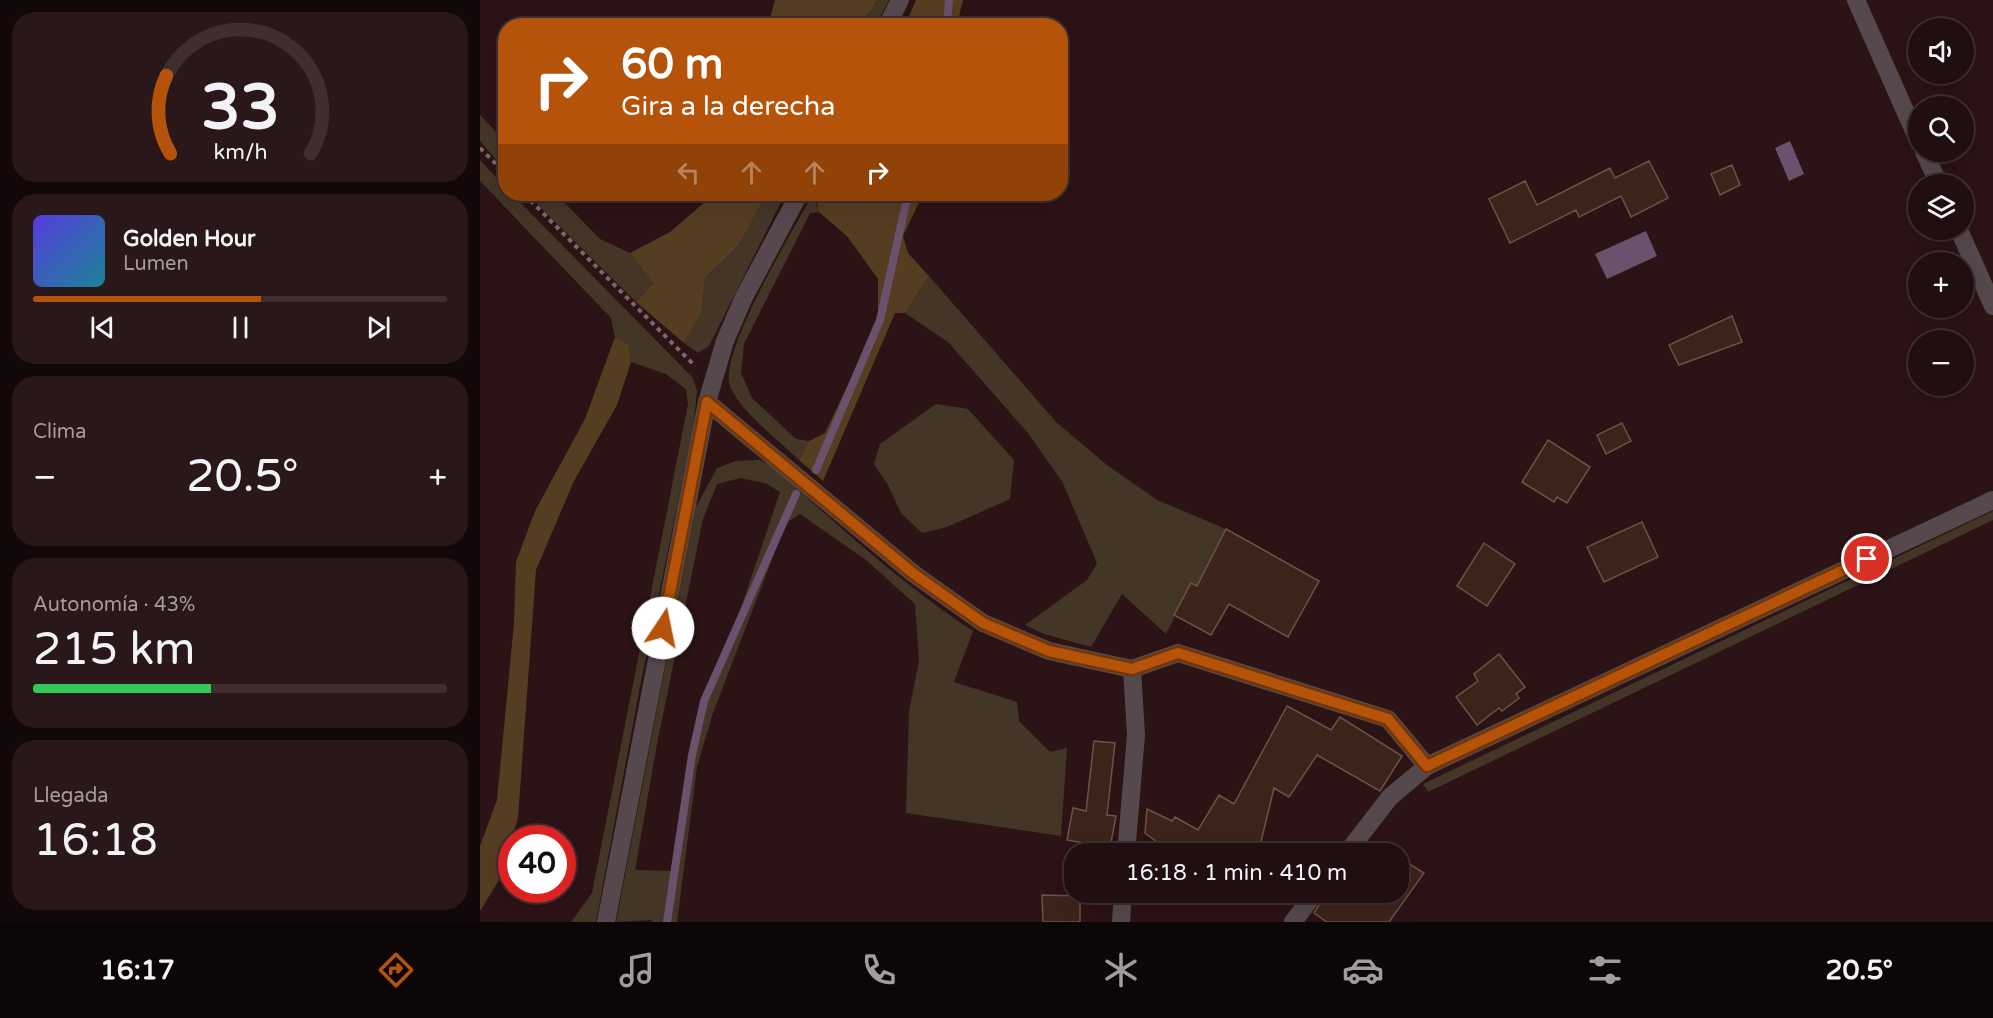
<!DOCTYPE html>
<html lang="es">
<meta charset="utf-8">
<style>
:root{--surface:#210e10;--page:#291719;--text:#f1f3f6;--muted:#a29c9f;--line:#3e2e30;--accent:#b45309}
body{margin:0;font-family:"Varela Round",sans-serif;background:var(--page);color:var(--text);height:100vh;display:flex;flex-direction:column;font-size:22px;white-space:nowrap}
*{box-sizing:border-box;margin:0}
p{font-size:20px;color:var(--muted)}
.icon{flex:none;width:33px;height:33px;fill:none;stroke:currentColor;stroke-width:2;stroke-linecap:round;stroke-linejoin:round}
.map{position:relative;flex:1;overflow:hidden}
.side{display:flex;flex-direction:column;gap:12px;padding:12px;background:#120809;width:480px}
.side>*{flex:none}
.hud{position:absolute;left:18px;top:18px;width:570px;height:183px;border-radius:24px;box-shadow:0 6px 24px #0002,0 0 0 2px var(--line);background:#b45309;color:#fff;overflow:hidden}
.controls{position:absolute;left:1428px;top:18px;display:grid;gap:12px}
.controls a{display:grid;place-items:center;width:66px;height:66px;border-radius:50%;background:var(--surface);box-shadow:0 6px 24px #0002,0 0 0 2px var(--line);font-size:30px}
.speed{position:absolute;left:18px;top:825px;display:flex;gap:12px;font-size:30px;font-weight:700;text-align:center}
.speed>*{display:grid;place-content:center;width:78px;height:78px;border-radius:50%;background:var(--surface);box-shadow:0 6px 24px #0002,0 0 0 2px var(--line);line-height:1}
.speed .limit{border:9px solid #d22;background:#fff;color:#111}
.pin{position:absolute;display:grid;place-items:center;width:51px;height:51px;color:#fff;margin:-26px;border:3px solid #fff;border-radius:50%;box-shadow:0 2px 6px #0007}
.me{position:absolute;width:66px;margin:-33px;rotate:11deg;stroke-linejoin:round;filter:drop-shadow(0 0 4px #0008)}
.turn{display:flex;align-items:center;gap:21px;height:126px;padding:0 24px;font-size:27px}
.turn .icon{width:78px;height:78px;stroke-width:2.5}
.turn b{display:block;font-size:42px;line-height:51px}
.lanes{display:flex;align-items:center;height:57px;padding:0 24px;background:#0003;justify-content:center;gap:30px;direction:ltr}
.lanes .off{opacity:.35}
.big{font-size:45px;font-weight:600;line-height:1.1}
.side .card{flex:1;display:flex;flex-direction:column;justify-content:center;gap:9px;min-width:0;padding:0 21px;border-radius:24px;background:var(--page)}
.side .dial{align-items:center;gap:0}
.dial svg{height:156px;overflow:visible;fill:none;stroke:var(--line);stroke-width:7;stroke-linecap:round;text-anchor:middle}
.dial text{fill:var(--text);stroke:none}
.song{display:flex;align-items:center;gap:18px}
.cover{width:72px;height:72px;border-radius:9px;background:linear-gradient(135deg,hsl(250 70% 55%),hsl(190 70% 35%))}
.played{height:6px;border-radius:3px;background:linear-gradient(90deg,var(--accent) 55%,var(--line) 55%)}
.keys{display:flex;justify-content:space-around;direction:ltr}
.heat{display:flex;justify-content:space-between;align-items:center;font-size:33px;direction:ltr}
.charge{height:9px;border-radius:4px;background:linear-gradient(90deg,#34c759 43%,var(--line) 0)}
.trip{position:absolute;left:584px;top:843px;width:345px;height:60px;border-radius:24px;background:var(--surface);box-shadow:0 6px 24px #0002,0 0 0 2px var(--line);font-weight:600;line-height:60px;text-align:center}
.tabs{display:flex;height:96px;justify-content:space-around;align-items:center;background:#0d0606;color:var(--muted)}
.tabs .icon{width:42px;height:42px}
.tabs .active{color:var(--accent)}
.tabs b{font-size:27px;color:var(--text)}
main{display:flex;flex:1;min-height:0}
.map>svg:first-child{display:block}
.green{fill:#443627;fill-rule:evenodd}
.forest{fill:#553d21}
.water{fill:#6a516c}
.lines{fill:none;stroke-linecap:round;stroke-linejoin:round}
.stream{stroke:#6a516c;stroke-width:8}
.building{fill:#3c241a;stroke:#6e5247;stroke-width:1.5}
.path{stroke:#7e6869;stroke-width:4;stroke-dasharray:4.5 4.5;stroke-linecap:butt}
.minor{stroke:#55494e;stroke-width:18}
.tertiary{stroke:#55494e;stroke-width:18}
.route-casing{stroke:#753606;stroke-width:15}
.route{stroke:#b45309;stroke-width:10}
</style>
<main>
<section class="side">
<div class="card dial"><svg viewBox="0 0 100 80">
<path d="M14 69A42 42 0 1 1 86 69"/>
<path d="M14 69A42 42 0 0 1 12 29" stroke="#b45309"/>
<text x="50" y="56" font-size="32" font-weight="700">33</text>
<text x="50" y="72" font-size="11">km/h</text>
</svg></div>
<div class="card">
<div class="song"><i class="cover"></i><div><b>Golden Hour</b><p>Lumen</p></div></div>
<div class="played"></div>
<div class="keys"><svg class="icon" aria-label="previous" viewBox="0 0 24 24"><path d="M18 5L8 12l10 7zM5 5v14"/></svg><svg class="icon" aria-label="pause" viewBox="0 0 24 24"><path d="M8 5v14M16 5v14"/></svg><svg class="icon" aria-label="next" viewBox="0 0 24 24"><path d="M6 5l10 7-10 7zM19 5v14"/></svg></div>
</div>
<div class="card"><p>Clima</p>
<div class="heat"><a>−</a><b class="big">20.5°</b><a>+</a></div>
</div>
<div class="card"><p>Autonomía · 43%</p><b class="big">215 km</b><div class="charge"></div></div>
<div class="card"><p>Llegada</p><b class="big">16:18</b></div>
</section>
<div class="map">
<svg width="1513" height="922" viewBox="0 0 1513 922">
<rect width="100%" height="100%" fill="#2c1315"/>
<path class="green" d="M 398,0 L 409,0 L 396,25 L 381,26 Z
M 0,115 L 25,141 L 25,170 L 0,141 Z
M 0,160 L 25,187 L 26,194 L 32,194 L 213,378 L 217,391 L 213,429 L 160,686 L 116,922 L 91,922 L 112,893 L 208,404 L 206,389 L 186,374 L 151,362 L 149,345 L 135,337 L 131,318 L 0,181 Z
M 47,194 L 76,194 L 120,239 L 150,253 L 173,283 L 156,302 Z
M 287,194 L 305,194 L 229,346 L 218,353 L 204,343 L 222,312 L 225,278 L 259,245 Z
M 333,194 L 339,212 L 330,213 L 264,344 L 261,373 L 272,398 L 316,439 L 329,441 L 319,460 C 299,440 260,412 250,386 C 238,353 315,227 333,194 Z
M 449,276 L 576,422 L 627,465 L 677,500 L 746,529 L 717,586 L 711,584 L 686,634 L 642,594 L 611,647 L 564,634 L 545,625 L 607,580 L 617,563 L 582,481 L 547,432 L 468,342 L 425,313 Z
M 456,404 L 488,409 L 534,460 L 530,499 L 467,527 L 442,533 L 421,513 L 408,485 L 394,464 L 400,444 Z
M 280,460 L 294,468 C 358,525 421,584 493,631 L 474,682 L 537,702 L 539,721 L 570,752 L 587,748 L 581,836 L 426,813 L 429,711 L 439,661 L 435,604 L 386,560 L 320,514 L 306,523 L 233,713 L 217,767 L 197,922 L 172,922 L 171,920 L 136,922 L 216,507 L 237,468 L 256,461 ZM 261,478 L 287,484 L 300,492 L 247,649 L 218,717 L 194,846 L 192,871 L 155,870 L 177,744 L 223,519 L 237,484 Z
M 1513,511 L 1513,520 L 948,792 L 943,784 Z"/>
<path class="forest" d="M 295,0 L 398,0 L 381,25 L 288,25 Z
M 436,0 L 483,0 L 477,25 L 425,25 Z
M 234,194 L 287,194 L 259,245 L 225,278 L 222,312 L 204,343 L 156,302 L 173,283 L 150,253 L 190,232 Z
M 335,194 L 443,194 L 423,236 L 428,253 L 449,276 L 425,313 L 415,313 L 343,481 L 319,460 L 329,441 L 345,433 L 398,321 L 398,279 L 367,236 L 339,212 Z
M 135,337 L 149,345 L 151,362 L 137,405 L 94,481 L 56,570 L 38,818 L 21,877 L 0,911 L 0,846 L 17,800 L 34,623 L 36,562 L 55,511 L 105,419 Z"/>
<path class="water" d="M 1310,141 L 1324,174 L 1309,181 L 1295,148 Z
M 1166,231 L 1177,256 L 1127,279 L 1115,254 Z"/>
<g class="lines">
<path class="stream" d="M 467,26 L 469,0
M 336,470 L 400,320 L 428,194
M 187,922 L 212,755 L 224,701 L 316,494"/>
</g>
<path class="building" d="M 1169,161 L 1188,198 L 1151,217 L 1141,196 L 1099,217 L 1096,210 L 1030,243 L 1009,199 L 1045,181 L 1057,205 L 1130,168 L 1135,178 Z
M 1252,165 L 1260,185 L 1240,195 L 1231,174 Z
M 1252,316 L 1262,342 L 1199,365 L 1189,345 Z
M 1142,423 L 1151,441 L 1126,454 L 1117,435 Z
M 1068,440 L 1110,467 L 1087,503 L 1077,497 L 1074,502 L 1042,482 Z
M 1162,522 L 1178,557 L 1124,582 L 1107,547 Z
M 746,529 L 839,581 L 808,637 L 749,604 L 731,635 L 694,615 L 711,583 L 717,586 Z
M 1004,543 L 1035,564 L 1007,606 L 977,586 Z
M 1019,654 L 1045,687 L 1036,694 L 1039,698 L 1022,711 L 1019,708 L 997,725 L 976,697 L 998,681 L 994,674 Z
M 807,706 L 851,730 L 860,717 L 922,756 L 900,791 L 837,755 L 809,797 L 794,788 L 778,854 L 693,854 L 665,833 L 667,809 L 692,821 L 695,817 L 718,830 L 739,795 L 754,804 Z
M 614,741 L 635,743 L 627,815 L 636,816 L 630,848 L 587,840 L 593,808 L 606,811 Z
M 918,857 L 944,873 L 909,922 L 847,922 L 834,913 L 847,892 L 918,892 Z
M 562,895 L 600,896 L 600,922 L 563,922 Z"/>
<g class="lines">
<path class="path" d="M 0,148 L 26,174
M 44,194 L 215,366"/>
<path class="minor" d="M 1376,0 L 1438,140
M 1444,152 L 1459,184
M 1479,230 L 1513,306
M 227,402 L 434,574 L 503,623 L 569,651 L 652,669 L 698,653 L 908,719 L 947,766
M 646,854 L 656,735 L 652,669
M 866,854 L 910,797 L 947,766 L 1513,500
M 641,922 L 643,892
M 813,922 L 836,892"/>
<path class="tertiary" d="M 407,26 L 420,0
M 126,922 L 227,402 L 245,341 L 264,297 L 319,194"/>
</g>
<g class="lines">
<g class="route-casing">
<path id="route" d="M 183,628 L 227,402 L 434,574 L 503,623 L 569,651 L 652,669 L 698,653 L 908,719 L 947,766 L 1387,559"/>
</g>
<use href="#route" class="route"/>
</g>
</svg>
<div class="controls">
<a><svg class="icon" aria-label="sound" viewBox="0 0 24 24"><path d="M4 9h4l5-4v14l-5-4H4zM17 9q2 3 0 6"/></svg></a>
<a><svg class="icon" aria-label="search" viewBox="0 0 24 24"><circle cx="10" cy="10" r="6"/><path d="M15 15l6 6"/></svg></a>
<a><svg class="icon" aria-label="layers" viewBox="0 0 24 24"><path d="M12 4l9 5-9 5-9-5zM3 14l9 5 9-5"/></svg></a>
<a>+</a>
<a>−</a>
</div>
<div class="speed"><div class="limit">40</div></div>
<div class="pin" style="left:1387px;top:559px;background:#d93025"><svg class="icon" aria-label="arrive" viewBox="0 0 24 24"><path d="M6 21V4h12l-3 4 3 4H6"/></svg></div>
<svg class="me" style="left:183px;top:628px" viewBox="-20 -20 40 40"><circle r="19" fill="#fff"/><path d="M0-13L10 11 0 6-10 11z" fill="#b45309"/></svg>
<div class="trip">16:18 · 1 min · 410 m</div>
<div class="hud">
<div class="turn"><svg class="icon" aria-label="right" viewBox="0 0 24 24"><path d="M7 20v-9h11M14 6l5 5-5 5"/></svg><div><b>60 m</b>Gira a la derecha</div></div>
<div class="lanes"><svg class="icon off" aria-label="left" viewBox="0 0 24 24"><path d="M17 20v-9H6M10 6l-5 5 5 5"/></svg><svg class="icon off" aria-label="ahead" viewBox="0 0 24 24"><path d="M12 20V5M6 11l6-6 6 6"/></svg><svg class="icon off" aria-label="ahead" viewBox="0 0 24 24"><path d="M12 20V5M6 11l6-6 6 6"/></svg><svg class="icon" aria-label="right" viewBox="0 0 24 24"><path d="M7 20v-9h11M14 6l5 5-5 5"/></svg></div>
</div>
</div>
</main>
<nav class="tabs">
<b>16:17</b>
<svg class="icon active" aria-label="directions" viewBox="0 0 24 24"><path d="M12 3l9 9-9 9-9-9zM9 14v-3h6M13 9l2 2-2 2"/></svg>
<svg class="icon" aria-label="music" viewBox="0 0 24 24"><path d="M9 18V5l10-2v13"/><circle cx="6" cy="18" r="3"/><circle cx="16" cy="16" r="3"/></svg>
<svg class="icon" aria-label="phone" viewBox="0 0 24 24"><path d="M5 4h4l2 5-3 2q2 4 5 5l2-3 5 2v4C11 20 4 13 5 4z"/></svg>
<svg class="icon" aria-label="climate" viewBox="0 0 24 24"><path d="M12 3v18M4 7l16 10M4 17L20 7"/></svg>
<svg class="icon" aria-label="car" viewBox="0 0 24 24"><path d="M5 17H2v-5l4-1 3-4h7l3 4 3 1v5h-3M9 17h6M6 11h13"/><circle cx="7" cy="17" r="2"/><circle cx="17" cy="17" r="2"/></svg>
<svg class="icon" aria-label="filters" viewBox="0 0 24 24"><path d="M4 7h16M4 17h16"/><circle cx="9" cy="7" r="2"/><circle cx="15" cy="17" r="2"/></svg>
<b>20.5°</b>
</nav>
